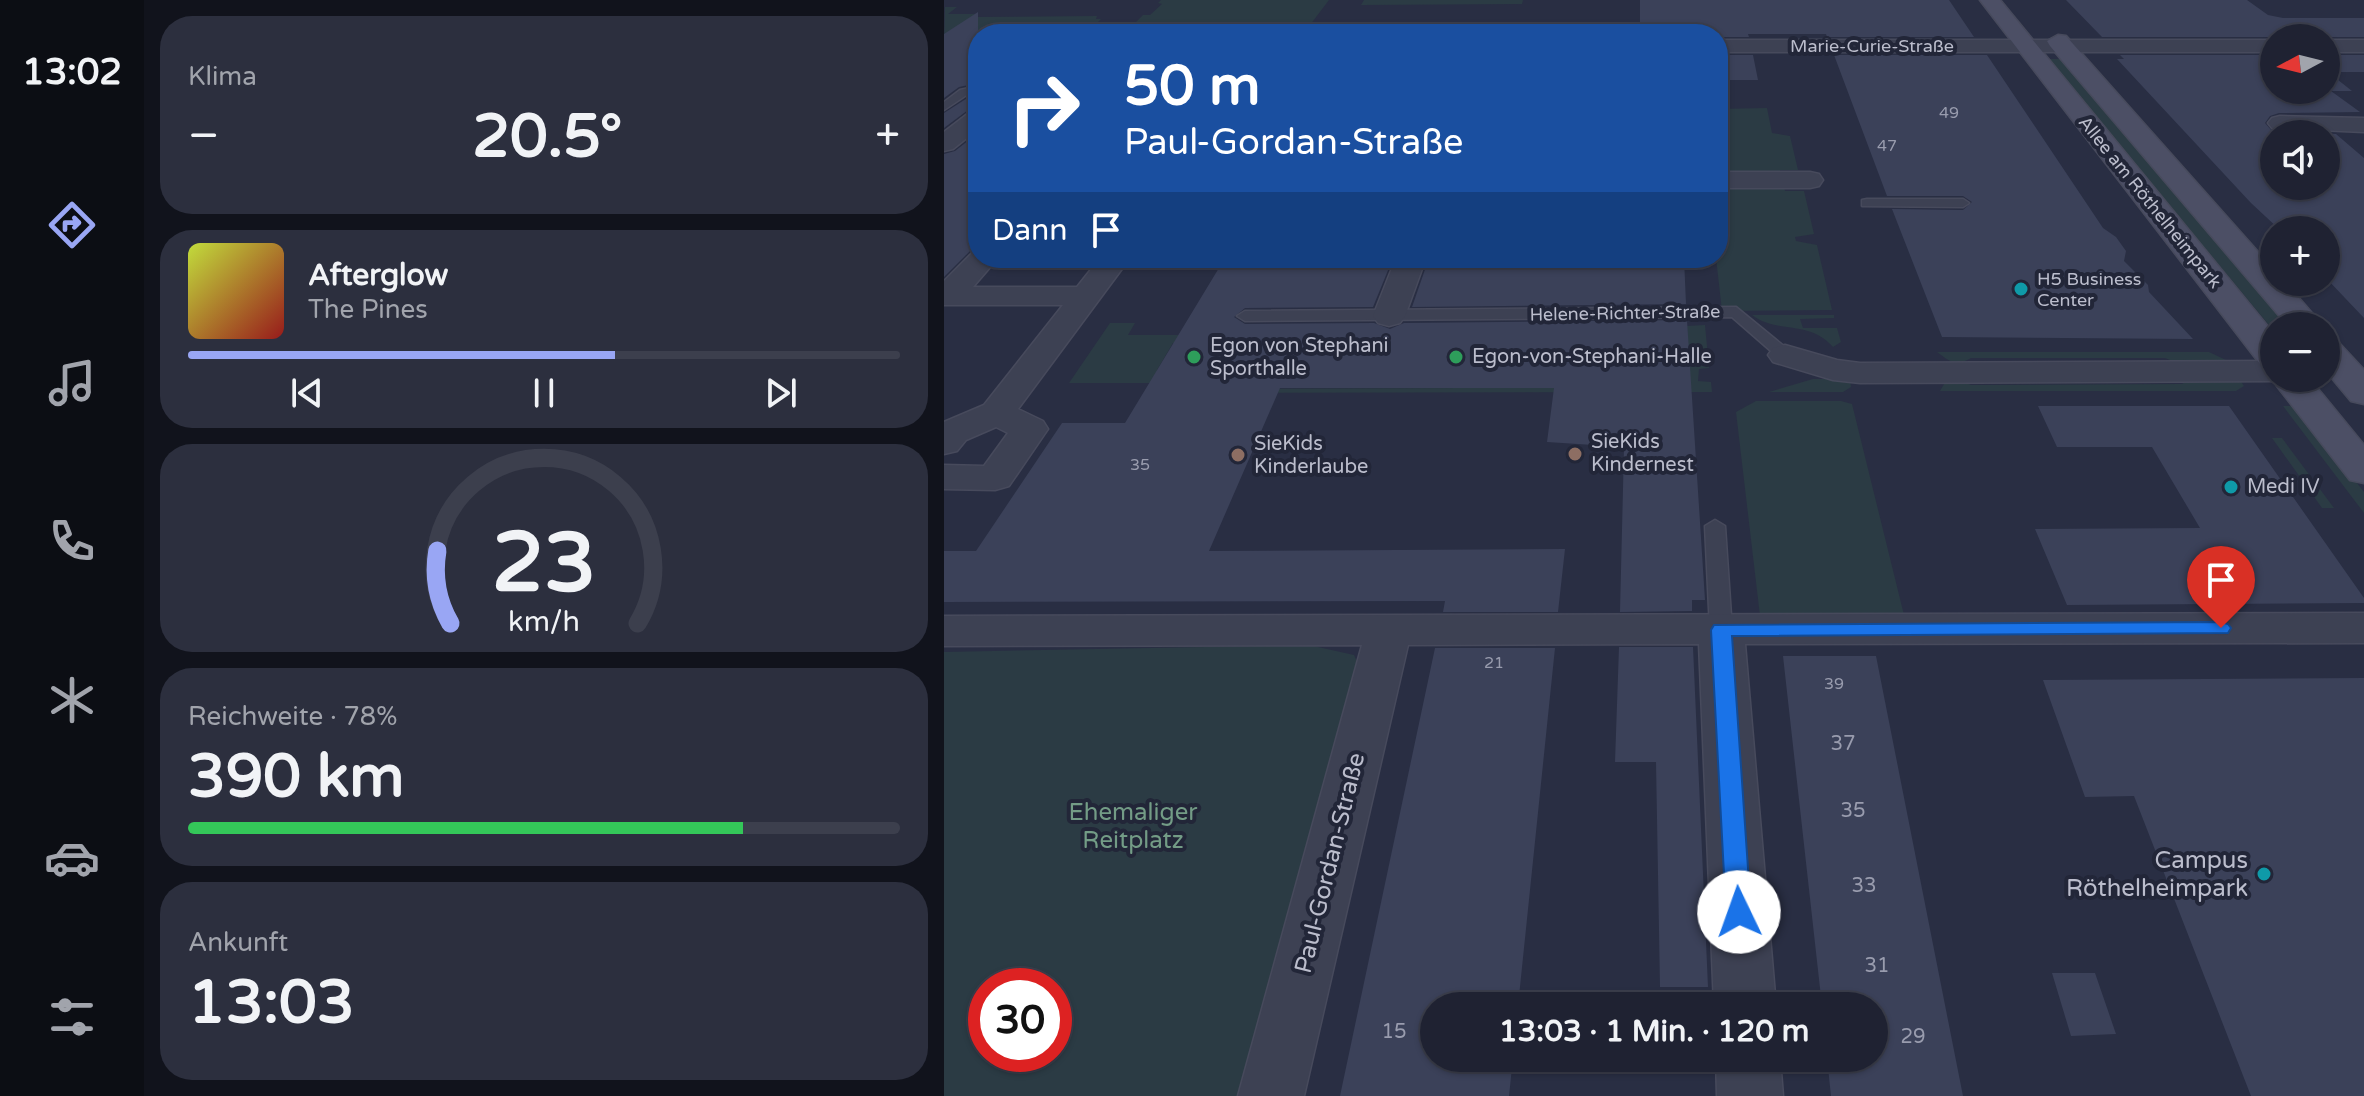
<!DOCTYPE html>
<html lang="de">
<meta charset="utf-8">
<style>
:root{--surface:#1f2232;--page:#2c2f3e;--text:#f1f3f6;--muted:#a1a4ac;--line:#3c3f4d;--accent:#99a6f4}
body{margin:0;font-family:"Varela Round",sans-serif;background:var(--page);color:var(--text);height:100vh;display:flex;flex-direction:column;font-size:30px;white-space:nowrap}
*{box-sizing:border-box;margin:0}
p{font-size:26px;color:var(--muted)}
.icon{flex:none;width:44px;height:44px;fill:none;stroke:currentColor;stroke-width:2;stroke-linecap:round;stroke-linejoin:round}
.map{position:relative;flex:1;overflow:hidden}
.drawer{display:flex;flex-direction:column;gap:16px;padding:16px;background:#11131c;width:800px}
.drawer>*{flex:none}
.guide{position:absolute;left:24px;top:24px;width:760px;height:244px;border-radius:32px;box-shadow:0 2px 6px #0004,0 0 0 2px var(--line);background:#1a4fa0;color:#fff;overflow:hidden}
.needle{width:52px;rotate:263deg}
.fabs{position:absolute;left:1316px;top:24px;display:grid;gap:16px}
.fabs a{display:grid;place-items:center;width:80px;height:80px;border-radius:50%;background:var(--surface);box-shadow:0 2px 6px #0004,0 0 0 2px var(--line);font-size:40px}
.speed{position:absolute;left:24px;top:968px;display:flex;gap:16px;font-size:40px;font-weight:700;text-align:center}
.speed>*{display:grid;place-content:center;width:104px;height:104px;border-radius:50%;background:var(--surface);box-shadow:0 2px 6px #0004,0 0 0 2px var(--line);line-height:1}
.speed .limit{border:12px solid #d22;background:#fff;color:#111}
.pin{position:absolute;display:grid;place-items:center;width:68px;height:68px;color:#fff;margin:-82px -34px;border-radius:50% 50% 50% 0;rotate:-45deg;box-shadow:0 0 8px #0007}
.pin .icon{rotate:45deg}
.me{position:absolute;width:88px;margin:-44px;rotate:357deg;stroke-linejoin:round;filter:drop-shadow(0 0 6px #0008)}
.turn{display:flex;align-items:center;gap:28px;height:168px;padding:0 24px;font-size:36px}
.turn .icon{width:104px;height:104px;stroke-width:2.5}
.turn b{display:block;font-size:56px;line-height:68px}
.then{display:flex;align-items:center;height:76px;padding:0 24px;background:#0003;gap:16px;font-size:30px}
.big{font-size:60px;font-weight:800;line-height:1.1}
.drawer .card{flex:1;display:flex;flex-direction:column;justify-content:center;gap:12px;min-width:0;padding:0 28px;border-radius:32px;background:var(--page)}
.drawer .dial{align-items:center;gap:0}
.dial svg{height:208px;overflow:visible;fill:none;stroke:var(--line);stroke-width:7;stroke-linecap:round;text-anchor:middle}
.dial text{fill:var(--text);stroke:none}
.song{display:flex;align-items:center;gap:24px}
.cover{width:96px;height:96px;border-radius:12px;background:linear-gradient(135deg,hsl(70 70% 55%),hsl(0 70% 35%))}
.played{height:8px;border-radius:4px;background:linear-gradient(90deg,var(--accent) 60%,var(--line) 60%)}
.keys{display:flex;justify-content:space-around;direction:ltr}
.heat{display:flex;justify-content:space-between;align-items:center;font-size:44px;direction:ltr}
.charge{height:12px;border-radius:6px;background:linear-gradient(90deg,#34c759 78%,var(--line) 0)}
.trip{position:absolute;left:476px;top:992px;width:468px;height:80px;border-radius:40px;background:var(--surface);box-shadow:0 2px 6px #0004,0 0 0 2px var(--line);font-weight:800;line-height:80px;text-align:center}
main{display:flex;flex:1;min-height:0}
.dock{display:flex;flex-direction:column;width:144px;justify-content:space-around;align-items:center;background:#0c0e14;color:var(--muted)}
.dock .icon{width:56px;height:56px}
.dock .on{color:var(--accent)}
.dock b{font-size:36px;color:var(--text)}
.map>svg:first-child{display:block}
.green{fill:#2b3b44;fill-rule:evenodd}
.building{fill:#3b4159;fill-rule:evenodd}
.lines{fill:none;stroke-linecap:round;stroke-linejoin:round}
.lane-casing{stroke:#474a5c;stroke-width:3}
.street-casing{stroke:#474a5c;stroke-width:3}
.secondary-casing{stroke:#474a5c;stroke-width:3}
.lane{fill:#3d4153;fill-rule:evenodd}
.street{fill:#3d4153;fill-rule:evenodd}
.secondary{fill:#4c4f65;fill-rule:evenodd}
.route{fill:#1a73e8;stroke:#114b97;stroke-width:2}
.culture-dot{fill:#0f9aa8;stroke:#222638;stroke-width:3}
.leisure-dot{fill:#2e9e5b;stroke:#222638;stroke-width:3}
.education-dot{fill:#8d6e63;stroke:#222638;stroke-width:3}
.labels{text-anchor:middle;dominant-baseline:central;stroke-width:8;stroke-linejoin:round;paint-order:stroke}
.number-label{font-size:16px;fill:#999cae}
.far-street-label{font-size:18px;fill:#bbbdcc;stroke:#222638}
.far-poi-label{font-size:18px;fill:#bbbdcc;stroke:#222638;text-anchor:start}
.poi-label{font-size:20px;fill:#bbbdcc;stroke:#222638;text-anchor:start}
.near-number-label{font-size:20px;fill:#999cae}
.near-park-label{font-size:24px;fill:#739c86;stroke:#222638}
.near-poi-label{font-size:24px;fill:#bbbdcc;stroke:#222638;text-anchor:end}
.near-street-label{font-size:24px;fill:#bbbdcc;stroke:#222638}
</style>
<main>
<nav class="dock">
<b>13:02</b>
<svg class="icon on" aria-label="directions" viewBox="0 0 24 24"><path d="M12 3l9 9-9 9-9-9zM9 14v-3h6M13 9l2 2-2 2"/></svg>
<svg class="icon" aria-label="music" viewBox="0 0 24 24"><path d="M9 18V5l10-2v13"/><circle cx="6" cy="18" r="3"/><circle cx="16" cy="16" r="3"/></svg>
<svg class="icon" aria-label="phone" viewBox="0 0 24 24"><path d="M5 4h4l2 5-3 2q2 4 5 5l2-3 5 2v4C11 20 4 13 5 4z"/></svg>
<svg class="icon" aria-label="climate" viewBox="0 0 24 24"><path d="M12 3v18M4 7l16 10M4 17L20 7"/></svg>
<svg class="icon" aria-label="car" viewBox="0 0 24 24"><path d="M5 17H2v-5l4-1 3-4h7l3 4 3 1v5h-3M9 17h6M6 11h13"/><circle cx="7" cy="17" r="2"/><circle cx="17" cy="17" r="2"/></svg>
<svg class="icon" aria-label="filters" viewBox="0 0 24 24"><path d="M4 7h16M4 17h16"/><circle cx="9" cy="7" r="2"/><circle cx="15" cy="17" r="2"/></svg>
</nav>
<section class="drawer">
<div class="card"><p>Klima</p>
<div class="heat"><a>−</a><b class="big">20.5°</b><a>+</a></div>
</div>
<div class="card">
<div class="song"><i class="cover"></i><div><b>Afterglow</b><p>The Pines</p></div></div>
<div class="played"></div>
<div class="keys"><svg class="icon" aria-label="previous" viewBox="0 0 24 24"><path d="M18 5L8 12l10 7zM5 5v14"/></svg><svg class="icon" aria-label="pause" viewBox="0 0 24 24"><path d="M8 5v14M16 5v14"/></svg><svg class="icon" aria-label="next" viewBox="0 0 24 24"><path d="M6 5l10 7-10 7zM19 5v14"/></svg></div>
</div>
<div class="card dial"><svg viewBox="0 0 100 80">
<path d="M14 69A42 42 0 1 1 86 69"/>
<path d="M14 69A42 42 0 0 1 9 41" stroke="#99a6f4"/>
<text x="50" y="56" font-size="32" font-weight="700">23</text>
<text x="50" y="72" font-size="11">km/h</text>
</svg></div>
<div class="card"><p>Reichweite · 78%</p><b class="big">390 km</b><div class="charge"></div></div>
<div class="card"><p>Ankunft</p><b class="big">13:03</b></div>
</section>
<div class="map">
<svg width="1420" height="1096" viewBox="0 0 1420 1096">
<rect width="100%" height="100%" fill="#292e43"/>
<path class="green" d="M 217,0 L 385,0 L 363,29 L 63,30 L 57,34 L 34,34 L 0,47 L 1,7 L 13,7 L 4,14 L 31,14 L 28,17 L 153,16 L 152,19 L 157,19 L 152,24 L 190,24 L 199,15 L 206,15 L 218,4 L 214,3 Z
M 420,0 L 579,0 L 578,4 L 417,5 Z
M 1103,59 L 1116,59 L 1346,326 L 1330,326 L 1330,331 Z
M 823,108 L 828,133 L 846,136 L 854,170 L 836,170 L 841,191 L 860,191 L 870,234 L 851,237 L 852,241 L 873,245 L 888,310 L 778,311 L 772,258 L 774,241 L 782,240 L 781,237 L 774,237 L 774,109 Z
M 808,315 L 890,315 L 890,318 L 856,319 L 859,328 L 893,328 L 897,342 L 889,347 C 866,320 833,334 808,315 Z
M 282,322 L 299,322 L 286,343 L 229,343 L 213,370 L 263,389 L 745,387 L 743,326 L 761,325 L 765,368 L 755,369 L 754,381 L 767,382 L 768,392 L 207,393 L 213,383 L 125,383 L 166,323 L 191,323 L 184,335 L 275,335 Z
M 993,352 L 1265,352 L 1282,360 L 1236,364 L 1221,358 L 1027,358 C 1013,367 1006,362 993,352 Z
M 1246,378 L 1296,380 L 1300,386 L 1292,391 L 996,391 L 1003,379 L 1014,379 L 1027,385 L 1238,384 Z
M 869,379 L 906,379 L 907,387 L 899,392 L 825,392 Z
M 812,401 L 897,401 L 908,404 L 960,615 L 816,616 L 792,412 Z
M 1339,406 L 1353,406 L 1420,492 L 1420,513 Z
M 1328,438 L 1338,438 L 1390,508 L 1378,508 Z
M 365,645 L 410,655 L 416,668 L 298,1096 L 0,1096 L 0,652 ZM 42,986 L 110,986 L 110,1054 L 42,1054 Z"/>
<path class="building" d="M 696,0 L 1005,0 L 1030,37 L 883,37 L 882,34 L 804,34 L 805,37 L 774,37 L 774,34 L 696,34 Z
M 1122,0 L 1303,0 L 1324,15 L 1339,18 L 1420,18 L 1420,37 L 1158,37 Z
M 34,12 L 34,83 L 15,87 L 0,98 L 0,34 Z
M 774,55 L 809,55 L 814,80 L 774,80 Z
M 890,55 L 1043,55 L 1159,228 L 1172,237 L 1182,251 L 1180,261 L 1204,285 L 1205,292 L 1249,339 L 998,337 L 948,209 L 1019,210 L 1028,202 L 1019,196 L 943,196 Z
M 1176,55 L 1330,55 L 1330,90 L 1382,90 L 1382,55 L 1420,55 L 1420,72 L 1384,72 L 1408,91 L 1387,91 L 1416,112 L 1335,113 L 1326,116 L 1321,123 L 1328,131 L 1392,134 L 1420,158 L 1420,318 L 1382,278 L 1382,230 L 1336,230 L 1307,203 L 1173,59 L 1180,59 ZM 1330,134 L 1382,134 L 1382,186 L 1330,186 Z
M 34,95 L 34,107 L 24,110 L 0,128 L 0,113 L 25,97 Z
M 34,133 L 34,247 L 27,250 L 0,277 L 0,154 L 11,151 Z
M 281,258 L 449,258 L 429,307 L 301,308 L 290,317 L 301,324 L 430,323 L 446,329 L 460,323 L 743,320 L 761,600 L 748,600 L 748,611 L 676,612 L 680,447 L 603,442 L 610,388 L 336,388 L 265,551 L 621,549 L 614,612 L 499,612 L 501,601 L 0,602 L 0,551 L 32,551 L 118,423 L 181,423 Z
M 485,258 L 740,258 L 742,304 L 468,307 Z
M 1094,406 L 1285,406 L 1420,598 L 1420,603 L 1123,605 L 1091,529 L 1256,528 L 1208,447 L 1113,447 Z
M 675,647 L 749,647 L 764,987 L 716,987 L 712,762 L 671,762 Z
M 491,648 L 611,648 L 574,1006 L 490,1006 L 490,1058 L 569,1058 L 565,1096 L 396,1096 Z
M 839,656 L 932,656 L 1019,1096 L 887,1096 L 883,1058 L 930,1058 L 930,1006 L 878,1006 Z
M 1420,678 L 1420,1096 L 1307,1096 L 1190,796 L 1141,797 L 1099,680 Z
M 1108,973 L 1151,973 L 1172,1034 L 1127,1036 Z"/>
<g class="lines">
<g class="lane-casing">
<path id="lane" d="M 34,86 L 34,92 L 24,94 L 0,110 L 0,102 L 16,90 Z
M 923,199 L 1019,199 L 1025,203 L 1019,207 L 918,206 L 918,200 Z
M 792,307 L 847,352 L 847,358 L 835,358 L 788,317 L 301,321 L 293,316 L 301,311 Z
M 771,520 L 781,526 L 788,630 L 785,635 L 769,635 L 766,630 L 761,526 Z"/>
</g>
<g class="street-casing">
<path id="street" d="M 331,28 L 349,28 L 359,34 L 321,34 Z
M 774,40 L 1330,40 L 1330,52 L 774,52 Z
M 1382,40 L 1420,40 L 1420,52 L 1382,52 Z
M 34,110 L 34,129 L 9,149 L 0,151 L 0,132 L 26,112 Z
M 1336,116 L 1420,118 L 1420,132 L 1328,128 L 1324,123 L 1328,118 Z
M 774,172 L 866,172 L 875,174 L 879,180 L 875,186 L 866,188 L 774,188 Z
M 34,250 L 34,258 L 54,258 L 29,287 L 133,287 L 156,258 L 186,258 L 74,409 L 99,421 L 104,429 L 65,486 L 51,490 L 0,489 L 0,465 L 40,466 L 64,433 L 52,427 L 22,440 L 13,451 L 0,454 L 0,422 L 40,405 L 119,305 L 0,305 L 0,281 L 29,252 Z
M 452,258 L 482,258 L 461,316 L 456,323 L 445,326 L 434,323 L 429,316 Z
M 841,345 L 893,360 L 916,363 L 1330,361 L 1330,378 L 1342,378 L 1330,381 L 916,383 L 889,380 L 829,362 L 824,355 L 829,348 Z
M 1420,613 L 1420,643 L 801,644 L 832,1006 L 770,1006 L 755,644 L 464,645 L 360,1096 L 294,1096 L 418,645 L 0,646 L 0,616 Z
M 772,1058 L 836,1058 L 839,1096 L 773,1096 Z"/>
</g>
<g class="secondary-casing">
<path id="secondary" d="M 1036,0 L 1056,0 L 1330,334 L 1330,368 L 1317,365 Z
M 1114,35 L 1122,36 L 1330,270 L 1330,282 L 1341,282 L 1379,326 L 1344,326 L 1106,46 L 1103,41 Z
M 1382,338 L 1394,342 L 1420,370 L 1420,404 L 1407,401 L 1382,371 Z
M 1330,375 L 1330,378 L 1365,378 L 1420,445 L 1420,483 L 1406,480 L 1333,386 L 1328,378 Z"/>
</g>
<use href="#lane" class="lane"/>
<use href="#street" class="street"/>
<use href="#secondary" class="secondary"/>
</g>
<path class="route" d="M 1277,622 L 1284,624 L 1287,628 L 1284,633 L 788,636 L 807,912 L 803,919 L 795,922 L 786,919 L 782,912 L 767,630 L 770,625 Z"/>
<g class="culture-dot">
<circle cx="1077" cy="289" r="8"/>
<circle cx="1287" cy="487" r="8"/>
<circle cx="1320" cy="874" r="8"/>
</g>
<g class="leisure-dot">
<circle cx="250" cy="357" r="8"/>
<circle cx="512" cy="357" r="8"/>
</g>
<g class="education-dot">
<circle cx="631" cy="454" r="8"/>
<circle cx="294" cy="455" r="8"/>
</g>
<g class="labels">
<g class="number-label">
<text x="1005" y="113">49</text>
<text x="943" y="146">47</text>
<text x="196" y="465">35</text>
<text x="550" y="663">21</text>
<text x="890" y="684">39</text>
</g>
<g class="far-street-label">
<text x="928" y="46">Marie-Curie-Straße</text>
<text transform="translate(1206 202) rotate(51)">Allee am Röthelheimpark</text>
<text transform="translate(681 313) rotate(-1)">Helene-Richter-Straße</text>
</g>
<g class="far-poi-label">
<text x="1093" y="279">H5 Business<tspan x="1093" dy="21">Center</tspan></text>
</g>
<g class="poi-label">
<text x="266" y="346">Egon von Stephani<tspan x="266" dy="23">Sporthalle</tspan></text>
<text x="528" y="357">Egon-von-Stephani-Halle</text>
<text x="647" y="442">SieKids<tspan x="647" dy="23">Kindernest</tspan></text>
<text x="310" y="444">SieKids<tspan x="310" dy="23">Kinderlaube</tspan></text>
<text x="1303" y="487">Medi IV</text>
</g>
<g class="near-number-label">
<text x="899" y="744">37</text>
<text x="909" y="811">35</text>
<text x="920" y="886">33</text>
<text x="933" y="966">31</text>
<text x="450" y="1032">15</text>
<text x="969" y="1037">29</text>
</g>
<g class="near-park-label">
<text x="189" y="812">Ehemaliger<tspan x="189" dy="28">Reitplatz</tspan></text>
</g>
<g class="near-poi-label">
<text x="1304" y="860">Campus<tspan x="1304" dy="28">Röthelheimpark</tspan></text>
</g>
<g class="near-street-label">
<text transform="translate(386 863) rotate(-76)">Paul-Gordan-Straße</text>
</g>
</g>
</svg>
<div class="fabs">
<a><svg class="needle" viewBox="-14 -14 28 28"><path d="M0-13l5 13h-10z" fill="#e53935"/><path d="M0 13l5-13h-10z" fill="#a1a4ac"/></svg></a>
<a><svg class="icon" aria-label="sound" viewBox="0 0 24 24"><path d="M4 9h4l5-4v14l-5-4H4zM17 9q2 3 0 6"/></svg></a>
<a>+</a>
<a>−</a>
</div>
<div class="speed"><div class="limit">30</div></div>
<div class="pin" style="left:1277px;top:628px;background:#d93025"><svg class="icon" aria-label="arrive" viewBox="0 0 24 24"><path d="M6 21V4h12l-3 4 3 4H6"/></svg></div>
<svg class="me" style="left:795px;top:912px" viewBox="-20 -20 40 40"><circle r="19" fill="#fff"/><path d="M0-13L10 11 0 6-10 11z" fill="#1a73e8"/></svg>
<div class="trip">13:03 · 1 Min. · 120 m</div>
<div class="guide">
<div class="turn"><svg class="icon" aria-label="right" viewBox="0 0 24 24"><path d="M7 20v-9h11M14 6l5 5-5 5"/></svg><div><b>50 m</b>Paul-Gordan-Straße</div></div>
<div class="then">Dann<svg class="icon" aria-label="arrive" viewBox="0 0 24 24"><path d="M6 21V4h12l-3 4 3 4H6"/></svg></div>
</div>
</div>
</main>
